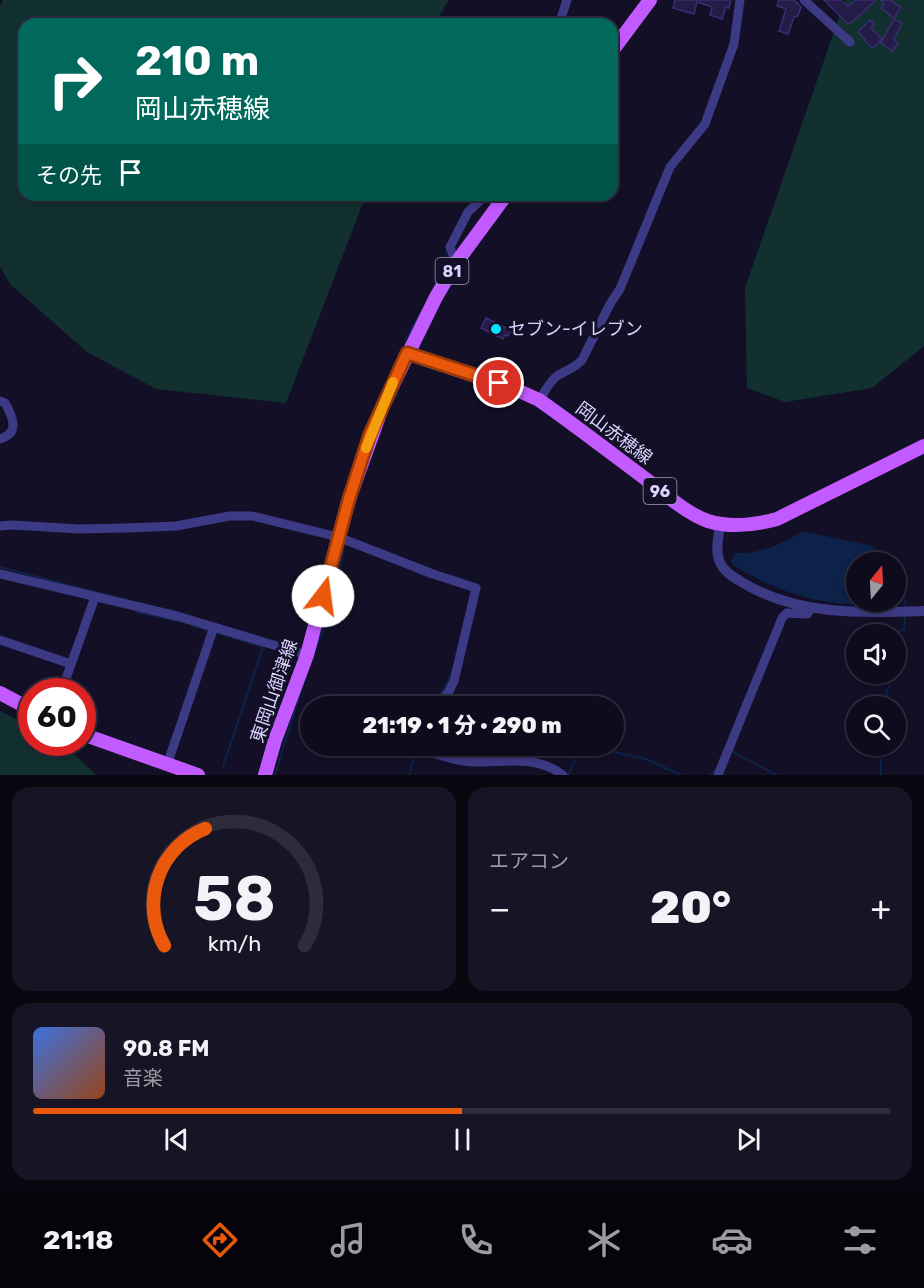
<!DOCTYPE html>
<html lang="ja">
<meta charset="utf-8">
<style>
:root{--surface:#0e0b1c;--page:#171425;--text:#f1f3f6;--muted:#9b9ba3;--line:#2e2b3b;--accent:#ea580c}
body{margin:0;font-family:Rubik,"Noto Sans JP",sans-serif;background:var(--page);color:var(--text);height:100vh;display:flex;flex-direction:column;font-size:22px;white-space:nowrap}
*{box-sizing:border-box;margin:0}
p{font-size:20px;color:var(--muted)}
.icon{flex:none;width:33px;height:33px;fill:none;stroke:currentColor;stroke-width:2;stroke-linecap:round;stroke-linejoin:round}
.map{position:relative;height:775px;overflow:hidden}
.details{display:flex;flex-direction:column;gap:12px;padding:12px;background:#08060f;flex:1}
.details>*{flex:none}
.hud{position:absolute;left:18px;top:18px;width:600px;height:183px;border-radius:18px;box-shadow:0 3px 9px #0003,0 0 0 2px var(--line);background:#00695c;color:#fff;overflow:hidden}
.needle{width:39px;rotate:18deg}
.buttons{position:absolute;left:846px;top:552px;display:grid;gap:12px}
.buttons a{display:grid;place-items:center;width:60px;height:60px;border-radius:50%;background:var(--surface);box-shadow:0 3px 9px #0003,0 0 0 2px var(--line);font-size:30px}
.speed{position:absolute;left:18px;top:678px;display:flex;gap:12px;font-size:30px;font-weight:700;text-align:center}
.speed>*{display:grid;place-content:center;width:78px;height:78px;border-radius:50%;background:var(--surface);box-shadow:0 3px 9px #0003,0 0 0 2px var(--line);line-height:1}
.speed .limit{border:9px solid #d22;background:#fff;color:#111}
.pin{position:absolute;display:grid;place-items:center;width:51px;height:51px;color:#fff;margin:-26px;border:3px solid #fff;border-radius:50%;box-shadow:0 2px 6px #0007}
.me{position:absolute;width:66px;margin:-33px;rotate:15deg;stroke-linejoin:round;filter:drop-shadow(0 0 4px #0008)}
.turn{display:flex;align-items:center;gap:21px;height:126px;padding:0 18px;font-size:27px}
.turn .icon{width:78px;height:78px;stroke-width:2.5}
.turn b{display:block;font-size:42px;line-height:51px}
.then{display:flex;align-items:center;height:57px;padding:0 18px;background:#0003;gap:12px;font-size:22px}
.big{font-size:45px;font-weight:800;line-height:1.1}
.details .tile{flex:1;display:flex;flex-direction:column;justify-content:center;gap:9px;min-width:0;padding:0 21px;border-radius:18px;background:var(--page)}
.details .dial{align-items:center;gap:0}
.dial svg{height:156px;overflow:visible;fill:none;stroke:var(--line);stroke-width:7;stroke-linecap:round;text-anchor:middle}
.dial text{fill:var(--text);stroke:none}
.song{display:flex;align-items:center;gap:18px}
.cover{width:72px;height:72px;border-radius:9px;background:linear-gradient(135deg,hsl(220 70% 55%),hsl(20 70% 35%))}
.played{height:6px;border-radius:3px;background:linear-gradient(90deg,var(--accent) 50%,var(--line) 50%)}
.keys{display:flex;justify-content:space-around;direction:ltr}
.heat{display:flex;justify-content:space-between;align-items:center;font-size:33px;direction:ltr}
.details .tiles{flex:1;display:grid;gap:12px;grid-template-columns:1fr 1fr}
.tile:last-child{grid-column:span 2}
.trip{position:absolute;left:300px;top:696px;width:324px;height:60px;border-radius:30px;background:var(--surface);box-shadow:0 3px 9px #0003,0 0 0 2px var(--line);font-weight:800;line-height:60px;text-align:center}
.tab-bar{display:flex;height:96px;justify-content:space-around;align-items:center;background:#06040b;color:var(--muted)}
.tab-bar .icon{width:42px;height:42px}
.tab-bar .selected{color:var(--accent)}
.tab-bar b{font-size:27px;color:var(--text)}
.map>svg:first-child{display:block}
.green{fill:#12302f}
.water{fill:#0c2248}
.lines{fill:none;stroke-linecap:round;stroke-linejoin:round}
.stream{stroke:#0c2248;stroke-width:2}
.building{fill:#241b47;stroke:#3b2d73;stroke-width:1.5}
.minor{stroke:#3d3a85;stroke-width:9}
.tertiary{stroke:#3d3a85;stroke-width:10}
.primary{stroke:#c25bff;stroke-width:14}
.route-casing{stroke:#983908;stroke-width:15}
.route{stroke:#ea580c;stroke-width:10}
.slow{stroke:#f59e0b;stroke-width:10}
.poi-dot{fill:#00e5ff;stroke:#130f26;stroke-width:2}
.labels{text-anchor:middle;dominant-baseline:central;stroke-width:6;stroke-linejoin:round;paint-order:stroke}
.shield{fill:#130f26;stroke:#9e99be;stroke-width:1.5}
.shield-label{font-size:16px;font-weight:bold;fill:#d9d4ff}
.poi-label{font-size:18px;fill:#d9d4ff;stroke:#130f26;text-anchor:start}
.street-label{font-size:18px;fill:#d9d4ff;stroke:#130f26}
</style>
<div class="map">
<svg width="924" height="775" viewBox="0 0 924 775">
<rect width="100%" height="100%" fill="#130f26"/>
<path class="green" d="M 3,0 L 449,0 L 434,24 L 24,24 L 24,195 L 366,195 L 286,403 L 156,389 L 87,352 L 11,285 L 0,267 L 0,6 Z
M 845,0 L 924,0 L 924,346 L 872,388 L 785,402 L 747,388 L 745,288 Z
M 0,711 L 31,726 L 32,742 L 58,743 L 73,753 L 96,775 L 0,775 Z"/>
<path class="water" d="M 802,531 L 873,546 L 886,562 L 856,562 L 856,602 L 896,602 L 896,578 L 900,590 L 900,604 C 834,608 790,600 733,565 L 731,561 L 735,553 C 760,554 781,545 802,531 Z"/>
<g class="lines">
<path class="stream" d="M 442,276 L 447,249
M 405,340 L 422,310
M 388,411 L 398,393
M 353,510 L 357,498
M 896,566 L 904,590 L 905,607
M 0,567 L 111,596
M 419,573 L 431,578
M 136,612 L 177,621
M 183,622 L 209,631
M 214,632 L 263,647 L 223,766 L 224,769
M 896,649 L 899,631 L 904,630 L 905,617
M 315,650 L 322,633 L 341,565 L 344,546
M 441,694 L 451,675
M 883,706 L 892,674
M 586,746 L 646,759 L 681,775
M 880,746 L 881,775
M 731,751 L 776,775
M 710,774 L 716,770
M 275,775 L 304,681
M 409,775 L 418,746
M 568,775 L 582,746"/>
</g>
<path class="building" d="M 675,0 L 731,0 L 729,8 L 726,7 L 722,19 L 710,15 L 712,7 L 697,2 L 694,14 L 673,8 Z
M 779,0 L 794,0 L 801,7 L 798,16 L 794,17 L 788,34 L 779,31 L 786,9 L 777,6 Z
M 824,0 L 840,0 L 848,6 L 856,0 L 876,0 L 851,23 L 847,23 Z
M 881,0 L 890,0 L 901,7 L 894,18 L 881,8 L 884,4 Z
M 894,19 L 902,23 L 894,39 L 898,43 L 892,51 L 881,43 Z
M 870,20 L 874,24 L 871,28 L 882,39 L 873,48 L 864,40 L 865,39 L 858,32 Z
M 486,318 L 511,330 L 508,336 L 505,335 L 503,339 L 481,328 Z"/>
<g class="lines">
<path class="minor" d="M 804,0 L 850,42
M 559,24 L 567,0
M 456,263 L 450,247 L 468,212 L 486,195
M 539,400 C 545,392 549,382 557,376 C 566,370 574,369 582,360 L 610,304 L 620,289 L 670,167 L 705,124 L 734,44 L 740,0
M 0,401 L 5,403 C 13,417 20,433 0,439
M 0,526 L 13,525 L 79,529 L 126,528 L 176,526 L 230,516 L 252,516 L 338,537 L 433,574 L 476,588 L 454,681 L 448,693 L 435,706
M 0,574 L 177,616 L 307,655
M 0,640 L 71,664
M 63,687 L 95,597
M 423,746 L 422,749 C 438,755 455,761 472,762 C 503,763 536,754 563,775
M 167,765 L 214,627
M 718,775 L 782,618 L 787,613 L 807,614 L 812,608"/>
<path class="tertiary" d="M 720,524 C 719,535 715,549 719,560 C 723,572 735,578 745,584 C 799,616 864,613 924,611"/>
<path class="primary" d="M 612,51 L 650,0
M 407,353 L 517,390 L 539,400 C 576,426 611,453 647,480 C 663,493 689,515 708,521 C 730,528 755,525 777,519 L 924,446
M 0,693 L 32,710
M 82,734 L 198,775
M 265,775 L 275,740 L 307,655 L 349,499 L 383,405 L 436,297 L 456,263 L 506,195"/>
</g>
<g class="lines">
<g class="route-casing">
<path id="route" d="M 323,596 L 349,499 L 370,434 L 407,353 L 499,383"/>
</g>
<use href="#route" class="route"/>
<path class="slow" d="M 366,448 L 393,382"/>
</g>
<circle class="poi-dot" cx="496" cy="329" r="6"/>
<g class="labels">
<g class="shield">
<rect x="435.5" y="258" width="33" height="26" rx="4.5"/>
<rect x="643.5" y="478" width="33" height="26" rx="4.5"/>
</g>
<g class="shield-label">
<text x="452" y="271">81</text>
<text x="660" y="491">96</text>
</g>
<g class="poi-label">
<text x="508" y="329">セブン-イレブン</text>
</g>
<g class="street-label">
<text transform="translate(614 433) rotate(37)">岡山赤穂線</text>
<text transform="translate(274 691) rotate(-71)">東岡山御津線</text>
</g>
</g>
</svg>
<div class="buttons">
<a><svg class="needle" viewBox="-14 -14 28 28"><path d="M0-13l5 13h-10z" fill="#e53935"/><path d="M0 13l5-13h-10z" fill="#9b9ba3"/></svg></a>
<a><svg class="icon" aria-label="sound" viewBox="0 0 24 24"><path d="M4 9h4l5-4v14l-5-4H4zM17 9q2 3 0 6"/></svg></a>
<a><svg class="icon" aria-label="search" viewBox="0 0 24 24"><circle cx="10" cy="10" r="6"/><path d="M15 15l6 6"/></svg></a>
</div>
<div class="speed"><div class="limit">60</div></div>
<div class="pin" style="left:499px;top:383px;background:#d93025"><svg class="icon" aria-label="arrive" viewBox="0 0 24 24"><path d="M6 21V4h12l-3 4 3 4H6"/></svg></div>
<svg class="me" style="left:323px;top:596px" viewBox="-20 -20 40 40"><circle r="19" fill="#fff"/><path d="M0-13L10 11 0 6-10 11z" fill="#ea580c"/></svg>
<div class="trip">21:19 · 1 分 · 290 m</div>
<div class="hud">
<div class="turn"><svg class="icon" aria-label="right" viewBox="0 0 24 24"><path d="M7 20v-9h11M14 6l5 5-5 5"/></svg><div><b>210 m</b>岡山赤穂線</div></div>
<div class="then">その先<svg class="icon" aria-label="arrive" viewBox="0 0 24 24"><path d="M6 21V4h12l-3 4 3 4H6"/></svg></div>
</div>
</div>
<section class="details">
<div class="tiles">
<div class="tile dial"><svg viewBox="0 0 100 80">
<path d="M14 69A42 42 0 1 1 86 69"/>
<path d="M14 69A42 42 0 0 1 35 9" stroke="#ea580c"/>
<text x="50" y="56" font-size="32" font-weight="700">58</text>
<text x="50" y="72" font-size="11">km/h</text>
</svg></div>
<div class="tile"><p>エアコン</p>
<div class="heat"><a>−</a><b class="big">20°</b><a>+</a></div>
</div>
<div class="tile">
<div class="song"><i class="cover"></i><div><b>90.8 FM</b><p>音楽</p></div></div>
<div class="played"></div>
<div class="keys"><svg class="icon" aria-label="previous" viewBox="0 0 24 24"><path d="M18 5L8 12l10 7zM5 5v14"/></svg><svg class="icon" aria-label="pause" viewBox="0 0 24 24"><path d="M8 5v14M16 5v14"/></svg><svg class="icon" aria-label="next" viewBox="0 0 24 24"><path d="M6 5l10 7-10 7zM19 5v14"/></svg></div>
</div>
</div>
</section>
<nav class="tab-bar">
<b>21:18</b>
<svg class="icon selected" aria-label="directions" viewBox="0 0 24 24"><path d="M12 3l9 9-9 9-9-9zM9 14v-3h6M13 9l2 2-2 2"/></svg>
<svg class="icon" aria-label="music" viewBox="0 0 24 24"><path d="M9 18V5l10-2v13"/><circle cx="6" cy="18" r="3"/><circle cx="16" cy="16" r="3"/></svg>
<svg class="icon" aria-label="phone" viewBox="0 0 24 24"><path d="M5 4h4l2 5-3 2q2 4 5 5l2-3 5 2v4C11 20 4 13 5 4z"/></svg>
<svg class="icon" aria-label="climate" viewBox="0 0 24 24"><path d="M12 3v18M4 7l16 10M4 17L20 7"/></svg>
<svg class="icon" aria-label="car" viewBox="0 0 24 24"><path d="M5 17H2v-5l4-1 3-4h7l3 4 3 1v5h-3M9 17h6M6 11h13"/><circle cx="7" cy="17" r="2"/><circle cx="17" cy="17" r="2"/></svg>
<svg class="icon" aria-label="filters" viewBox="0 0 24 24"><path d="M4 7h16M4 17h16"/><circle cx="9" cy="7" r="2"/><circle cx="15" cy="17" r="2"/></svg>
</nav>
